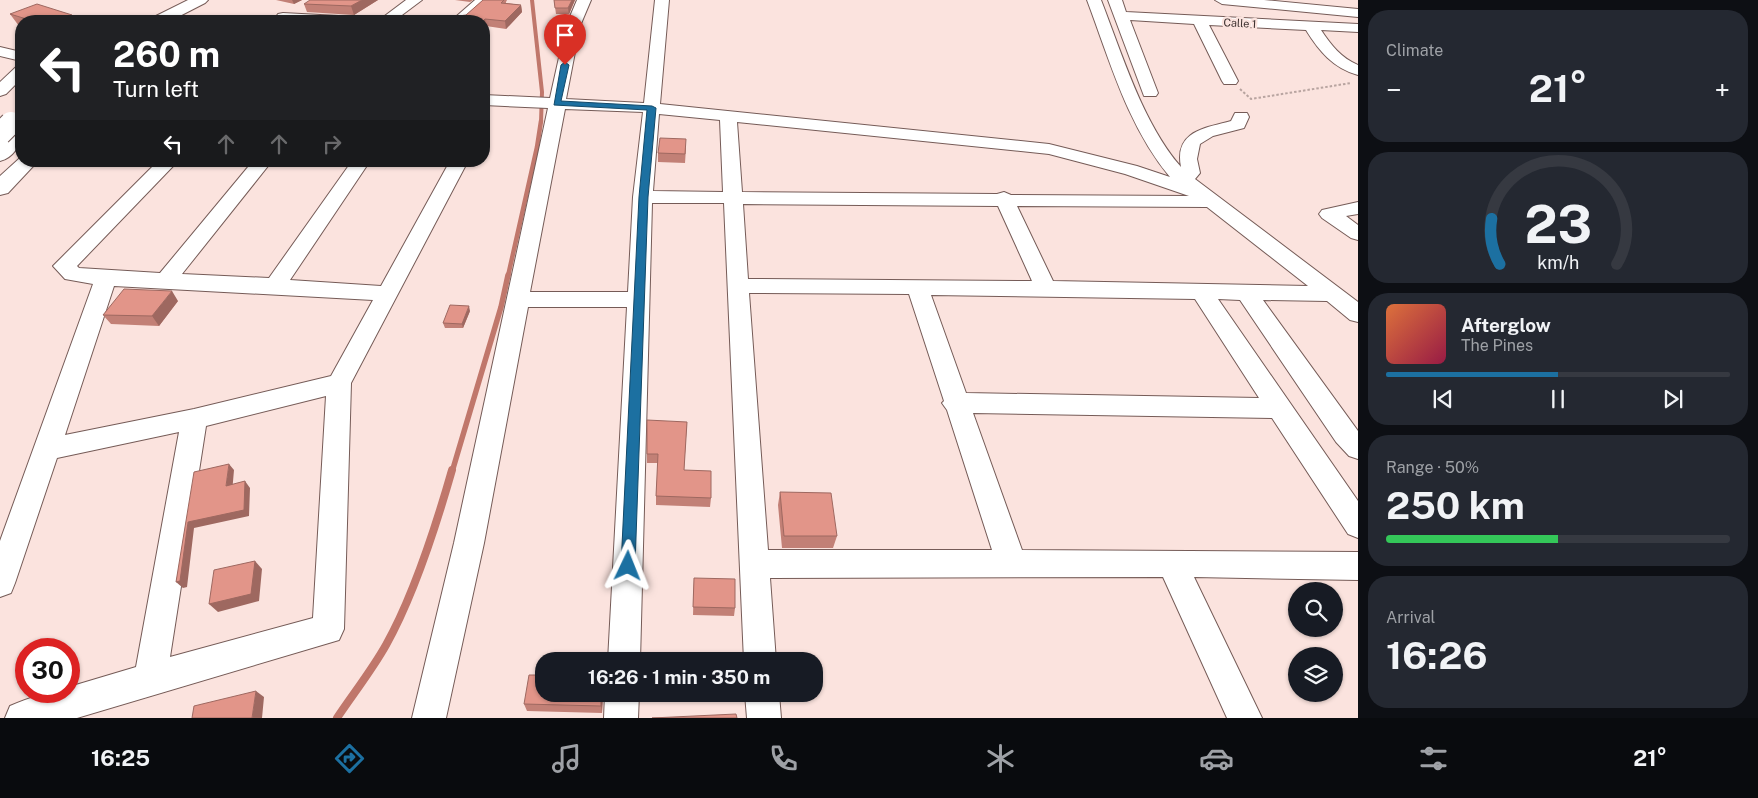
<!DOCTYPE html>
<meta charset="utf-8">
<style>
:root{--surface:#171b24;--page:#242831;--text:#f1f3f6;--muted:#9ea1a6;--line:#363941;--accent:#1c70a1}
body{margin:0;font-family:"Public Sans",sans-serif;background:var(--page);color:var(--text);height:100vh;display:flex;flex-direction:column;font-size:19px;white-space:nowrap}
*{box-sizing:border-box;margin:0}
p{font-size:16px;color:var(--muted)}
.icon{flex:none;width:28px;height:28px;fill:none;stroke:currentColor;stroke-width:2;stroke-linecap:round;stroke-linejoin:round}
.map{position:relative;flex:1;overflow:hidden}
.panel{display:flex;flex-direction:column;gap:10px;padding:10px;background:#0d0f14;width:400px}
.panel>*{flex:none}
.guide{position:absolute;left:15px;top:15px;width:475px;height:152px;border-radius:20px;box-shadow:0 1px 4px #0004;background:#202124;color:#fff;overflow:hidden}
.tools{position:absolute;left:1288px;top:582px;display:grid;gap:10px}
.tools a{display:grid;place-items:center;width:55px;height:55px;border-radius:50%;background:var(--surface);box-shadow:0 1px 4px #0004;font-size:25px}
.speed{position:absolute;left:15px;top:638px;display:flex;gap:10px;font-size:25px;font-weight:700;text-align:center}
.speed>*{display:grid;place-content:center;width:65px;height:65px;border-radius:50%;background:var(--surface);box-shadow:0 1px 4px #0004;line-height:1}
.speed .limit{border:8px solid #d22;background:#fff;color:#111}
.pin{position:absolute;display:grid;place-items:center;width:42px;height:42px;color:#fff;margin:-51px -21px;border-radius:50% 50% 50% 0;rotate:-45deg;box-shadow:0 0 5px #0007}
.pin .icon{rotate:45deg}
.me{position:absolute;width:55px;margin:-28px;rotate:2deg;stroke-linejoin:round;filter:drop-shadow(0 0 4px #0008)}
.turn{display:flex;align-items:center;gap:18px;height:105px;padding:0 15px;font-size:22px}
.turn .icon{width:65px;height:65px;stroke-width:2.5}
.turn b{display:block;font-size:35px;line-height:42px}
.lanes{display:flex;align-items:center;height:48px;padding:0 15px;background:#0003;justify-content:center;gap:25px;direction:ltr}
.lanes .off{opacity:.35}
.big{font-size:38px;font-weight:700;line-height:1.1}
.panel .tile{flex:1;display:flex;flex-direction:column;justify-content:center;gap:8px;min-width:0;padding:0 18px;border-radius:20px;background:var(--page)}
.panel .dial{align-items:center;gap:0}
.dial svg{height:130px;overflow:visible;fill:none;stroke:var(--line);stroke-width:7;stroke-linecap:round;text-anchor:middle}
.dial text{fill:var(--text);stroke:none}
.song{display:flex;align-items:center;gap:15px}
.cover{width:60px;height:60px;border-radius:8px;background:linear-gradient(135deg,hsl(20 70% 55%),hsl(340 70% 35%))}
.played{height:5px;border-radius:2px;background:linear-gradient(90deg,var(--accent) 50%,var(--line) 50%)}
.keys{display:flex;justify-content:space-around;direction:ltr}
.heat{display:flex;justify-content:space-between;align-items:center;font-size:28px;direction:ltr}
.charge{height:8px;border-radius:4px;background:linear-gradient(90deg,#34c759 50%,var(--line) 0)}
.trip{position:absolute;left:535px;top:652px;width:288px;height:50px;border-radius:20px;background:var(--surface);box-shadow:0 1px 4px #0004;font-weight:700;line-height:50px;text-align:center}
.tabs{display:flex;height:80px;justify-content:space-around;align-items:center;background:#090b0e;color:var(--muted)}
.tabs .icon{width:35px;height:35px}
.tabs .active{color:var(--accent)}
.tabs b{font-size:22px;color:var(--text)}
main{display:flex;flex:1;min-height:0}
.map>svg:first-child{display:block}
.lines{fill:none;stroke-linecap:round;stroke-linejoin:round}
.stream-far3{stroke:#c0776b;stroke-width:4}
.stream-far2{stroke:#c0776b;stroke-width:4.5}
.stream-far1{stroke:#c0776b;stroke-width:5.5}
.stream{stroke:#c0776b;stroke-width:8}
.minor-casing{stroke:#755b57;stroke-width:2}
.major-casing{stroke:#755b57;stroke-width:2}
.path{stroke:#b8a4a0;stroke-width:2;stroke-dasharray:2.5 2;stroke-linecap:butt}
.minor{fill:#fff;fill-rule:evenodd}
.major{fill:#fff;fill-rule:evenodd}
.major-bridge-casing{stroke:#755b57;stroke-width:24;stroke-linecap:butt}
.major-bridge{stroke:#fff;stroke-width:22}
.wall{fill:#c28076}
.shaded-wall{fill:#9e6860}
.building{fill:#e29589;stroke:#9e6860}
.route{fill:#1c70a1;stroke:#124969}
.labels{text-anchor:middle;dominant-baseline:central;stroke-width:4.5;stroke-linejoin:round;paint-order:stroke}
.far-street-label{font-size:11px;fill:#3d312f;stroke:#fbe3de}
</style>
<main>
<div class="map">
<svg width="1358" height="718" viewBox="0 0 1358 718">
<rect width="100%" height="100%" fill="#fbe3de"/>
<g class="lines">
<path class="stream-far3" d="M 532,0 L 542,92 L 541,122"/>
<path class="stream-far2" d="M 508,276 L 537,147 L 541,121"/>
<path class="stream-far1" d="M 452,472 L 501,307 L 508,275"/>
<path class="stream" d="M 337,718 C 353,694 372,670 386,645 C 414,595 436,526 452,470"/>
<g class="minor-casing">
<path id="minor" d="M 406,0 L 422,0 L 394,21 L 378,21 Z
M 475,0 L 490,0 L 466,21 L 451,21 Z
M 577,0 L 591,0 L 580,26 L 566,99 L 644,103 L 655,0 L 669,0 L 660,104 L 1049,144 L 1137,166 L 1170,177 C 1128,127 1110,61 1087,0 L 1101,0 C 1122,54 1143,124 1181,167 C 1174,131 1205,128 1231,121 L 1235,113 L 1247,113 L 1249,117 L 1244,128 L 1213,136 L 1200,144 L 1197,159 L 1200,173 L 1195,179 L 1358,302 L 1358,322 L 1350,320 L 1327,301 L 1263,300 L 1358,431 L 1358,459 L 1349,456 L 1336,442 L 1240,300 L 1218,299 L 1358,501 L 1358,538 L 1348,534 L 1272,418 L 973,413 L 1022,550 L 1358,552 L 1358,580 L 1194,577 L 1262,718 L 1227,718 L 1163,577 L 770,578 L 776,661 L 744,661 L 724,203 L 652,203 L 640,661 L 608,661 L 627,307 L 528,307 L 484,543 L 446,718 L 412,718 L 454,543 L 548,108 L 484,105 L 484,95 L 550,98 L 566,26 ZM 565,109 L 643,112 L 633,197 L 628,292 L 530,292 ZM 659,114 L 720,120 L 723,192 L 653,191 ZM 737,122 L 1049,154 L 1125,174 L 1189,196 L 1011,195 L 1004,192 L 997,194 L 742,192 ZM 743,204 L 998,206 L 1032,281 L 748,279 ZM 1017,206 L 1207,207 L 1308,286 L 1053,281 ZM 749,293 L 909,294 L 944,401 L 942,403 L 947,410 L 992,550 L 768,550 ZM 931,295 L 1195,299 L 1259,398 L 966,393 Z
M 1108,0 L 1122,0 L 1126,12 L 1358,24 L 1358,32 L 1321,30 C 1331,45 1341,58 1358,65 L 1358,75 C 1333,68 1319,51 1306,30 L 1209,25 L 1238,81 L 1236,84 L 1224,84 L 1222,81 L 1194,24 L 1130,20 L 1158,93 L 1156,96 L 1144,96 Z
M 1215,0 L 1264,0 L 1358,9 L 1358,17 L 1222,4 Z
M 283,13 L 357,17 L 364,21 L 278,20 L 276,17 L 278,14 Z
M 0,47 L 21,52 L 21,61 L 0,56 Z
M 21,65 L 21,79 L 6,94 L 0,96 L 0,82 L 16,67 Z
M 158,161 L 178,161 L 77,266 L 79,268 L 160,273 L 253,161 L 272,161 L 182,274 L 269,278 L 352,161 L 370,161 L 290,280 L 381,286 L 450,161 L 468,161 L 351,383 L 344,629 L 339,640 L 77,718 L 5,718 L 10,706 C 29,698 48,691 69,691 L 69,687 L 136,667 L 179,432 L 57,458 L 15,583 L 11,593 L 0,597 L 0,541 L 93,284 L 65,279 L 53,266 ZM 114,286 L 373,300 L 331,376 L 194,409 L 65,435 ZM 326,396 L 313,618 L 170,657 L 206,426 Z
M 1358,202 L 1358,214 L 1346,216 L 1358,225 L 1358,240 L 1351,238 L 1322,218 L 1319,214 L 1322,210 Z
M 605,694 L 639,694 L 638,718 L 604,718 Z
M 745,694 L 779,694 L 781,718 L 747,718 Z"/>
</g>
<g class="major-casing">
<path id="major" d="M 188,0 L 208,0 L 205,3 L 170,21 L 150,21 L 152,18 Z
M 15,131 L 21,133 C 21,145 13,158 0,161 L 0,142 L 8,133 Z
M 21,157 L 21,161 L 38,161 L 8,193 L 0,195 L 0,176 Z"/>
</g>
<path class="path" d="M 1240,89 L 1251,99 L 1351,83"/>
<use href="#minor" class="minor"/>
<use href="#major" class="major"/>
<g class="major-bridge-casing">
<path id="major-bridge" d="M 0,134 L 11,123"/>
</g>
<use href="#major-bridge" class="major-bridge"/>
</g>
<path class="wall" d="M 276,0 L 302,0 L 294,4 Z
M 378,0 L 354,15 L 307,12 L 304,4 Z
M 455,0 L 473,0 L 470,2 Z
M 483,0 L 507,0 L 506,2 L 506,3 L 521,5 L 522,12 L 506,29 L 486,26 L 484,30 L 484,21 L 458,21 L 457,18 L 466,15 Z
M 554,0 L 575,0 L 569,14 L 556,14 Z
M 10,14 L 72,15 L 75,21 L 21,21 L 21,27 L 19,26 Z
M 686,148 L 685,163 L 658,162 L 658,153 Z
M 178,301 L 159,326 L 111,324 L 103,315 Z
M 470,311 L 463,328 L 445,328 L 443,323 Z
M 687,422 L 684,470 L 711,498 L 710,507 L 656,505 L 656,496 L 658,463 L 647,463 L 647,454 Z
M 780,492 L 837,536 L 833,548 L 782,548 L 778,505 Z
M 694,578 L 735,608 L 734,616 L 693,615 Z
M 603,694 L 602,713 L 527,711 L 524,704 Z"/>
<path class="shaded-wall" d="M 292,0 L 302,0 L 294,4 Z
M 362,0 L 378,0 L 354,15 L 351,6 Z
M 572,0 L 575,0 L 569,14 L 568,8 Z
M 521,5 L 522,12 L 506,29 L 505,21 Z
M 72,15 L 75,21 L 57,21 Z
M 485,19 L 486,26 L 484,30 L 484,21 Z
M 172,291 L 178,301 L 159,326 L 152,316 Z
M 469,306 L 470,311 L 463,328 L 462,324 Z
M 229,464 L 234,470 L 232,493 L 226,486 Z
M 245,481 L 250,488 L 249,516 L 194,528 L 187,587 L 183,588 L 176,582 L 188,522 Z
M 255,561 L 262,569 L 259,601 L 218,612 L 209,604 Z
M 256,691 L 264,697 L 262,718 L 252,718 Z
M 601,694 L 603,694 L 602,713 L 601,706 Z"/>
<path class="building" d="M 310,0 L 362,0 L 351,6 L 304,4 Z
M 483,0 L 504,0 L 501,3 L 521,5 L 505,21 L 485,19 L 483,21 L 466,21 L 468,19 L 457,18 L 459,16 L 466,15 Z
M 554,0 L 572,0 L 568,8 L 555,8 Z
M 37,4 L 72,15 L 57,21 L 33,21 L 10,14 Z
M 660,138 L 686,139 L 685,154 L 658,153 Z
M 124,289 L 172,291 L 152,316 L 103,315 Z
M 450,305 L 469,306 L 462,324 L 443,323 Z
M 647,420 L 687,422 L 684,470 L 711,471 L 711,498 L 656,496 L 658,454 L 647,454 Z
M 229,464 L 226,486 L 245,481 L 244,510 L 188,522 L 180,581 L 176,582 L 194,472 Z
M 780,492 L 831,493 L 837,536 L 784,536 Z
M 255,561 L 251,594 L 209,604 L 214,570 Z
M 694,578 L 735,579 L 735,608 L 693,607 Z
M 529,675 L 544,675 L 544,694 L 601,694 L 601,706 L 524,704 Z
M 256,691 L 252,718 L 192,718 L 194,706 Z
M 736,714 L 737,718 L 652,718 Z"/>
<path class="route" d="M 565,62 L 569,65 L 561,101 L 652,106 L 656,108 L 648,197 L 635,566 L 633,571 L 628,573 L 623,571 L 621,566 L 639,197 L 647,110 L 554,105 L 561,65 Z"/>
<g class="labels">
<g class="far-street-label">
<text transform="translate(1240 23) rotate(3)">Calle 1</text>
</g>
</g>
</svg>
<div class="tools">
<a><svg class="icon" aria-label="search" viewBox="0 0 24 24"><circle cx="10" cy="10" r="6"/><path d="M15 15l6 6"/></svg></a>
<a><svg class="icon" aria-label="layers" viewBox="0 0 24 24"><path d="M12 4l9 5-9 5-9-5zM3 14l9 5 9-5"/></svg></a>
</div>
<div class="speed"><div class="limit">30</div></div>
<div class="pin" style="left:565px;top:65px;background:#d93025"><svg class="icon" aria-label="arrive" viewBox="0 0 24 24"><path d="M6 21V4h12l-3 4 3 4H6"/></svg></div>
<svg class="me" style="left:628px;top:566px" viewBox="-20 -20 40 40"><path d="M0-17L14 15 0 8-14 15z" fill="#1c70a1" stroke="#fff" stroke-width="4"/></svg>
<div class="trip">16:26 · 1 min · 350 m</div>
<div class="guide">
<div class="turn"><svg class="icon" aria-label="left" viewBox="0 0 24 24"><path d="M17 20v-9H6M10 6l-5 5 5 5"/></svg><div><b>260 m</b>Turn left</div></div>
<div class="lanes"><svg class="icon" aria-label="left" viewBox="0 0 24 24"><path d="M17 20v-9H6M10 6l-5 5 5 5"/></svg><svg class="icon off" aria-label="ahead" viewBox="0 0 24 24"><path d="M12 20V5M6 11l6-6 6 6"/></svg><svg class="icon off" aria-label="ahead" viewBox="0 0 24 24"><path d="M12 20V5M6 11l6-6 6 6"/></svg><svg class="icon off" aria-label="right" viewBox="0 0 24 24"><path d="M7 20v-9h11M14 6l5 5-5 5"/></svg></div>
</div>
</div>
<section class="panel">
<div class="tile"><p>Climate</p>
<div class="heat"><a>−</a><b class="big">21°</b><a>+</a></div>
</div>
<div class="tile dial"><svg viewBox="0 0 100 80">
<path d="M14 69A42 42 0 1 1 86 69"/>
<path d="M14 69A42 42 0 0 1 9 41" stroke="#1c70a1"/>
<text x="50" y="56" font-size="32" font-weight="700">23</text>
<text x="50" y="72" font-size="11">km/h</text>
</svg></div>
<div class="tile">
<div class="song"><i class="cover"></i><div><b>Afterglow</b><p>The Pines</p></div></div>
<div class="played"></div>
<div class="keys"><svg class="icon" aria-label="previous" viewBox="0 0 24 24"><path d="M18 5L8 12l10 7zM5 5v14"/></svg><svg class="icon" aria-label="pause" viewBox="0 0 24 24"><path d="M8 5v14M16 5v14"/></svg><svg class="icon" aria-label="next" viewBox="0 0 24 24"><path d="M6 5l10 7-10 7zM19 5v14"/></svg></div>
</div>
<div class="tile"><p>Range · 50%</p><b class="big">250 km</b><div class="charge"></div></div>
<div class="tile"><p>Arrival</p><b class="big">16:26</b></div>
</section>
</main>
<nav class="tabs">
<b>16:25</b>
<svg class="icon active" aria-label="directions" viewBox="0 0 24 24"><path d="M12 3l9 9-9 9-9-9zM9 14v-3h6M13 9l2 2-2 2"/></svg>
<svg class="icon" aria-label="music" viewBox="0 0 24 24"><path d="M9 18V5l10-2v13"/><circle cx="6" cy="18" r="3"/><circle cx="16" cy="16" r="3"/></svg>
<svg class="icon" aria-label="phone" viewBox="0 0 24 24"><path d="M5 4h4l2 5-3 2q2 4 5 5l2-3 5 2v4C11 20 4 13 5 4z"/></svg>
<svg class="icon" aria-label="climate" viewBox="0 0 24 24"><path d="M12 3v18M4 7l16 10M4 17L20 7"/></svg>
<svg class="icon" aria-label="car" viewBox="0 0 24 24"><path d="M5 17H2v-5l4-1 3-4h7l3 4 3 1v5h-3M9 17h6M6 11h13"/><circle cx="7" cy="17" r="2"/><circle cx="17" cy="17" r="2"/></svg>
<svg class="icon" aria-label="filters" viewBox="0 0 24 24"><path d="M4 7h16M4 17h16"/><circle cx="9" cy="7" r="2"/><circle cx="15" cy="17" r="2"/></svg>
<b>21°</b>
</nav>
